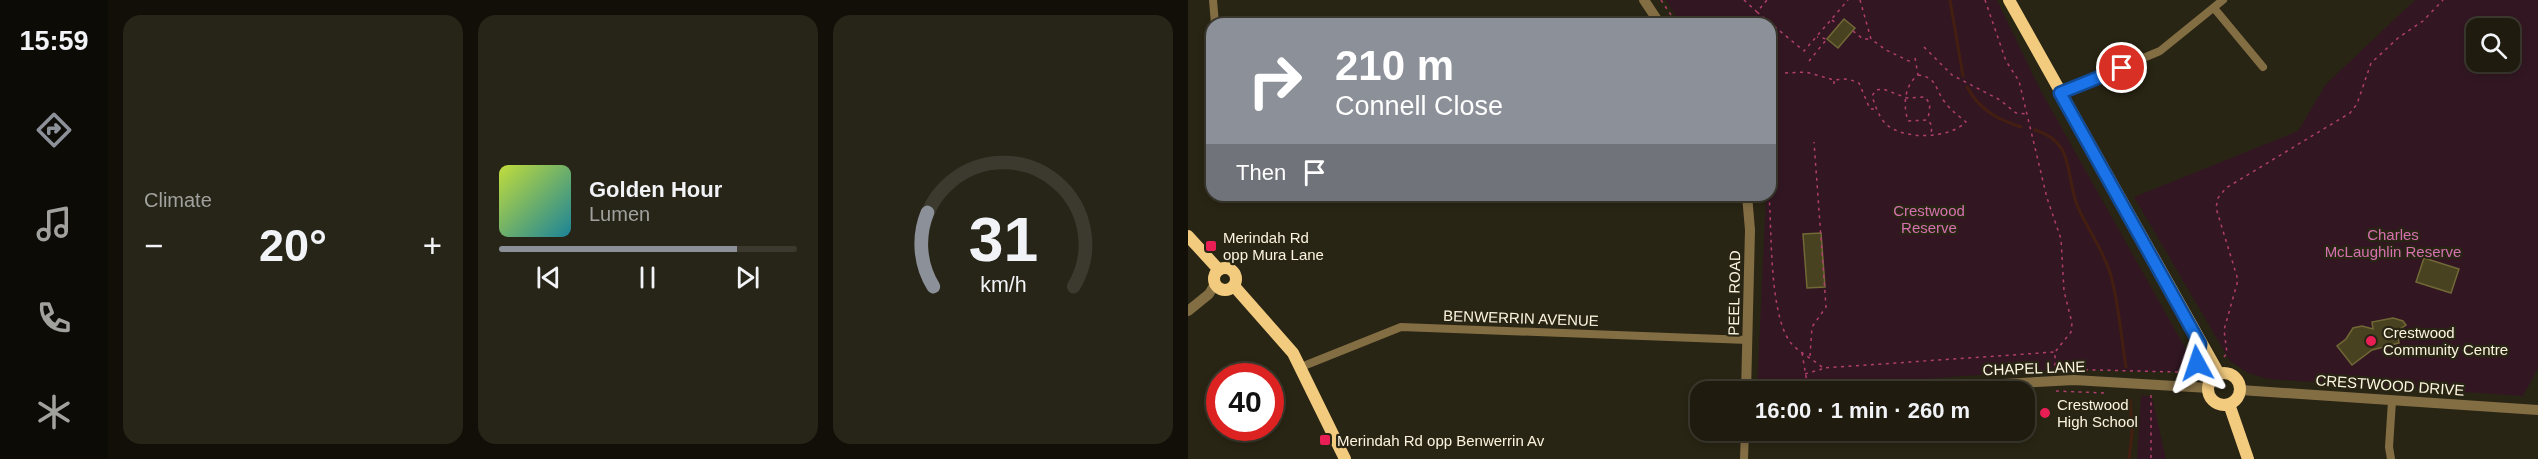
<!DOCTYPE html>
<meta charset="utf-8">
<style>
:root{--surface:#1f1c0f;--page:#272518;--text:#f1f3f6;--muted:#a1a19e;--line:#3c3a2f;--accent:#8c9099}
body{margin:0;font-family:Helvetica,sans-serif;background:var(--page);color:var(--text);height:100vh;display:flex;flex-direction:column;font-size:22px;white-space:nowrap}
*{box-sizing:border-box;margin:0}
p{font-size:20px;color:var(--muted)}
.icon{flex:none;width:33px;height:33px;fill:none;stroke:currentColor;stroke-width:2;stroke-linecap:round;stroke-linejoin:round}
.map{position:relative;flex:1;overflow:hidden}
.details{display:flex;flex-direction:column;gap:15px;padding:15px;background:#110f08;width:1080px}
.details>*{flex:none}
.top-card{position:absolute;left:18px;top:18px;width:570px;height:183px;border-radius:18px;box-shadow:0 3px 9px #0003,0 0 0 2px var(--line);background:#8c9099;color:#fff;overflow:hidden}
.controls{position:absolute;left:1278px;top:18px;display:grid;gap:12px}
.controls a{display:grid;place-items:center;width:54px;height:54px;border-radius:12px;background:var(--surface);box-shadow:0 3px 9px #0003,0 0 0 2px var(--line);font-size:30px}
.speed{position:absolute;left:18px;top:363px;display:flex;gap:12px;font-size:30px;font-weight:700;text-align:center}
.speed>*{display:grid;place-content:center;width:78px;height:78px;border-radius:50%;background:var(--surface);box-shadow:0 3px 9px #0003,0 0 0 2px var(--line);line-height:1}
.speed .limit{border:9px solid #d22;background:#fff;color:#111}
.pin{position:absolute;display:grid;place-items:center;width:51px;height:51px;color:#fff;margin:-26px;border:3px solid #fff;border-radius:50%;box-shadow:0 2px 6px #0007}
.me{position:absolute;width:66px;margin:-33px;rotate:355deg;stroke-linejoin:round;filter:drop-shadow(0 0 4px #0008)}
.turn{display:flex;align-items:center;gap:21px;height:126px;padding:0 30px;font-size:27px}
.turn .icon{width:78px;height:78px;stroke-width:2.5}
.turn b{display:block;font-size:42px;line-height:51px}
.then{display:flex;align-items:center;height:57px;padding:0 30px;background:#0003;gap:12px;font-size:22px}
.big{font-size:45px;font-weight:700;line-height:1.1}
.details .widget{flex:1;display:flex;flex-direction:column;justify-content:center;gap:9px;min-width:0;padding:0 21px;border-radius:18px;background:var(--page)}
.details .dial{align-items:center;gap:0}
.dial svg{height:156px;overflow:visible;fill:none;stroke:var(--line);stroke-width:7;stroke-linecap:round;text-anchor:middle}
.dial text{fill:var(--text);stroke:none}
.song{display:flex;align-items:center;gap:18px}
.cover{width:72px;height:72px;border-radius:9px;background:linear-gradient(135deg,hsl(70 70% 55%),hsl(190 70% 35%))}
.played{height:6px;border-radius:3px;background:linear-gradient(90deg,var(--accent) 80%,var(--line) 80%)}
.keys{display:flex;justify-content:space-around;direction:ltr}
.heat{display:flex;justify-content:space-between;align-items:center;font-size:33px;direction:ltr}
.details .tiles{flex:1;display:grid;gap:15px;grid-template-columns:repeat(3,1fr)}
.trip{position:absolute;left:502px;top:381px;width:345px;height:60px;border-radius:18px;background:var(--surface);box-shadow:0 3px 9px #0003,0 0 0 2px var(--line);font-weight:700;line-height:60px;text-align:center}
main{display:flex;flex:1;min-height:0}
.tabs{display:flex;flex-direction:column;width:108px;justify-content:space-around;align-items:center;background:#0c0b06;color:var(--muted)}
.tabs .icon{width:42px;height:42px}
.tabs .active{color:var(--accent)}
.tabs b{font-size:27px;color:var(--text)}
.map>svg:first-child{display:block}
.green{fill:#321722;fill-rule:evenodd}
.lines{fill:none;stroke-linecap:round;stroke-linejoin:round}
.stream{stroke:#441f11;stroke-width:3}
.building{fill:#484221;stroke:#716836;stroke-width:1.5}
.path{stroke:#b13e6e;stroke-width:1.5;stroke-dasharray:3 4.5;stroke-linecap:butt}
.minor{stroke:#836e44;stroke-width:8}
.tertiary{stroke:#836e44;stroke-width:10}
.secondary{stroke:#f2cb7f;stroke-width:12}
.route-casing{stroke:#114b97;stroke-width:15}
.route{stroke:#1a73e8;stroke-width:10}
.poi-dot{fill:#e81e54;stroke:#292514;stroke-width:2}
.labels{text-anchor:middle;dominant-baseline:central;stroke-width:4.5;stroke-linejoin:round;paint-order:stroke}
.park-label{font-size:15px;fill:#d671af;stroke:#292514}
.poi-label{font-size:15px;fill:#fcf4df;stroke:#292514;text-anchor:start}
.street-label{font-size:15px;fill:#fcf4df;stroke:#292514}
</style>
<main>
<nav class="tabs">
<b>15:59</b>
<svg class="icon active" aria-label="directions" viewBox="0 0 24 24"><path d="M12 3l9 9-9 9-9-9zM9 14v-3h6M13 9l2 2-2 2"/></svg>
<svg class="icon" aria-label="music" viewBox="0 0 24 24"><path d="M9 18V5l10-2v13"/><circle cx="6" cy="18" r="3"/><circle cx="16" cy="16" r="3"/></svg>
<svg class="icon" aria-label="phone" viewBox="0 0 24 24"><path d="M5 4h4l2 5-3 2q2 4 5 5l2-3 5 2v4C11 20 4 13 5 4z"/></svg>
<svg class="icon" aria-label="climate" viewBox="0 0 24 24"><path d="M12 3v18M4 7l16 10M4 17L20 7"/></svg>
</nav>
<section class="details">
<div class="tiles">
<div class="widget"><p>Climate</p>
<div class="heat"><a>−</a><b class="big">20°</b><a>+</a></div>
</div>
<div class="widget">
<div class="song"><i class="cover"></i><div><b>Golden Hour</b><p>Lumen</p></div></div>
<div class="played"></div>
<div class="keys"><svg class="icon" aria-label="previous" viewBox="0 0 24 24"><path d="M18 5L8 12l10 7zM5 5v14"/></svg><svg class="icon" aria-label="pause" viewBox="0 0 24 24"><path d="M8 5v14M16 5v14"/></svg><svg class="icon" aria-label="next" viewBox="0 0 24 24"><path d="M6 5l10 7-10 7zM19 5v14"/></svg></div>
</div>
<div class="widget dial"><svg viewBox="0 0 100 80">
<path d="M14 69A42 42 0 1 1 86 69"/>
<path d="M14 69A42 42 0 0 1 11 31" stroke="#8c9099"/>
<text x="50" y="56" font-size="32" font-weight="700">31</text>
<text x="50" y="72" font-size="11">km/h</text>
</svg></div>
</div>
</section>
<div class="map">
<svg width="1350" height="459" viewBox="0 0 1350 459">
<rect width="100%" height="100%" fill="#292514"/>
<path class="green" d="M 478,0 L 809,0 L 853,91 L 999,351 L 1000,361 L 988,372 L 873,369 L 569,391 L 578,195 L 582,195 L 582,24 L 493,24 Z
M 1227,0 L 1350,0 L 1350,368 L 1335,396 L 1079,379 L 1060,373 L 1042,361 L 946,197 L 1110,131 L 1138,84 ZM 1288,28 L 1322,28 L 1322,62 L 1288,62 Z
M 953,395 L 964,397 L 978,459 L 949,459 Z"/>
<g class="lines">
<path class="stream" d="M 762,0 L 775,76
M 779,87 C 792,110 808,119 833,127
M 847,130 C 887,142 877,173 889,205 C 899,229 916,250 923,276 C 931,305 933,337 938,367
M 941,459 L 944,433 L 942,400"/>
</g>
<path class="building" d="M 656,19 L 667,28 L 650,48 L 639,39 Z
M 633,233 L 637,287 L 619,288 L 615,234 Z
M 1236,258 L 1271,269 L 1263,293 L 1228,282 Z
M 1205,318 L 1215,321 L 1218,325 L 1209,331 L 1211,343 L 1184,350 L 1164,365 L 1149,346 L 1158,339 L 1165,328 L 1174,326 L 1185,329 L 1184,322 Z"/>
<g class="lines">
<path class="path" d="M 473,0 L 489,24
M 556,0 L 569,12 L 579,0
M 672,0 L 683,39 L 698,50 L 725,63
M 797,0 L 818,61 L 831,81 L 859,198 L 873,239 L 876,291 L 884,323 L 883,332 L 867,352 L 867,368
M 569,12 L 616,51 L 660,0
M 644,20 L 650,25
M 665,31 L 675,39 L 682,39
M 736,47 L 764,75 L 812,100 L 828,113 L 838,114
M 727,58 L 730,75 C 716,86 715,105 720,121 L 740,120 L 744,126 L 743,134
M 621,61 L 639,39 L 629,37
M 597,73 L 618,72 L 646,80 L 660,79 L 671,83 L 682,109 L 688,109
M 730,75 C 749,77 747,89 756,101 C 762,110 770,115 778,122 C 761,139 717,140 699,125 C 691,118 687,105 684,96 L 688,90 L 695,89 L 719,98 L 737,97 L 742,104 L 740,120
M 646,81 L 646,87
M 582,159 L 584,163 L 582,185
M 581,195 C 584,232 581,312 602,342 C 610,352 625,359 635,368 L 867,352
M 614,353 L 620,388
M 622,356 L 624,327 L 638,307 L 626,142
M 1036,357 L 1039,353 L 1036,330 L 1050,280 L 1028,208 L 1030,198 L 1038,188 L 1162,113 L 1169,104 L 1183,63 L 1210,38 L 1235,21 L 1255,0
M 867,369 L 990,372
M 617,374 L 634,369
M 868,391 L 916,393
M 963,395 L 963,459"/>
<path class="minor" d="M 25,0 L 27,24
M 1026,8 L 1075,67
M 872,93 L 972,51 L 1035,0
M 113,367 L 213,327 L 560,340
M 556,459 L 557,430
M 1203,459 L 1201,447 L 1204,401"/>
<path class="tertiary" d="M 456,0 L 472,24
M 0,311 L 21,294 L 27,284
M 991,385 L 1005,372 L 1012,344
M 1052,390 L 1350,410
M 558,392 L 562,230 L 559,195
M 673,392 L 886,380 L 1021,388"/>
<path class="secondary" d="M 821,0 L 1031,374
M 0,236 L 31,270
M26 279a11 11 0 1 1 22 0a11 11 0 1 1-22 0Z
M 46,286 L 105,353 L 157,459
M1020 389a16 16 0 1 1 32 0a16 16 0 1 1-32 0Z
M 1041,404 L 1060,459"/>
</g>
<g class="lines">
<g class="route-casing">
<path id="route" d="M 934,68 L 872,93 L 1012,344 L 1009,363"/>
</g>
<use href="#route" class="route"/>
</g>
<g class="poi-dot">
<rect x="17" y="240" width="12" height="12" rx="3"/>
<circle cx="1183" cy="341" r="6"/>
<circle cx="857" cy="413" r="6"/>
<rect x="131" y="434" width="12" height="12" rx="3"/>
</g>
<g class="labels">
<g class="park-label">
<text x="741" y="210">Crestwood<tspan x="741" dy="17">Reserve</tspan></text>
<text x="1205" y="234">Charles<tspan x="1205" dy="17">McLaughlin Reserve</tspan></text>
</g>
<g class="poi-label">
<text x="35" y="237">Merindah Rd<tspan x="35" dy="17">opp Mura Lane</tspan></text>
<text x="1195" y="332">Crestwood<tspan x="1195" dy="17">Community Centre</tspan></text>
<text x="869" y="404">Crestwood<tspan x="869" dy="17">High School</tspan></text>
<text x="149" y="440">Merindah Rd opp Benwerrin Av</text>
</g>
<g class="street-label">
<text transform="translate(546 293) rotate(-89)">PEEL ROAD</text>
<text transform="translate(333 318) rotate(2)">BENWERRIN AVENUE</text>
<text transform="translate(846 368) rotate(-2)">CHAPEL LANE</text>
<text transform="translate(1202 385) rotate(4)">CRESTWOOD DRIVE</text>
</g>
</g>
</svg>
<div class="controls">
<a><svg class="icon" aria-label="search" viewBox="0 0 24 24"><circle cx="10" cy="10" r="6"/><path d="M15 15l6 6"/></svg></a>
</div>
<div class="speed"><div class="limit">40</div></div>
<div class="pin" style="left:934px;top:68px;background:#d93025"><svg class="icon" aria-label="arrive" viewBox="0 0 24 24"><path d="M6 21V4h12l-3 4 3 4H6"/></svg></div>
<svg class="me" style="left:1009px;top:363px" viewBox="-20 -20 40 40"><path d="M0-17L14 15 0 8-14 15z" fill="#1a73e8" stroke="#fff" stroke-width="4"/></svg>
<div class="trip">16:00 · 1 min · 260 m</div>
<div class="top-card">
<div class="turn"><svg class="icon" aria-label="right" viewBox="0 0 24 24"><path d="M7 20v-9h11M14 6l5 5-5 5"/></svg><div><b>210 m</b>Connell Close</div></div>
<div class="then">Then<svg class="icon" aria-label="arrive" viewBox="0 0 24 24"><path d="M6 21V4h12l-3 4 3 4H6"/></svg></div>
</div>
</div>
</main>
